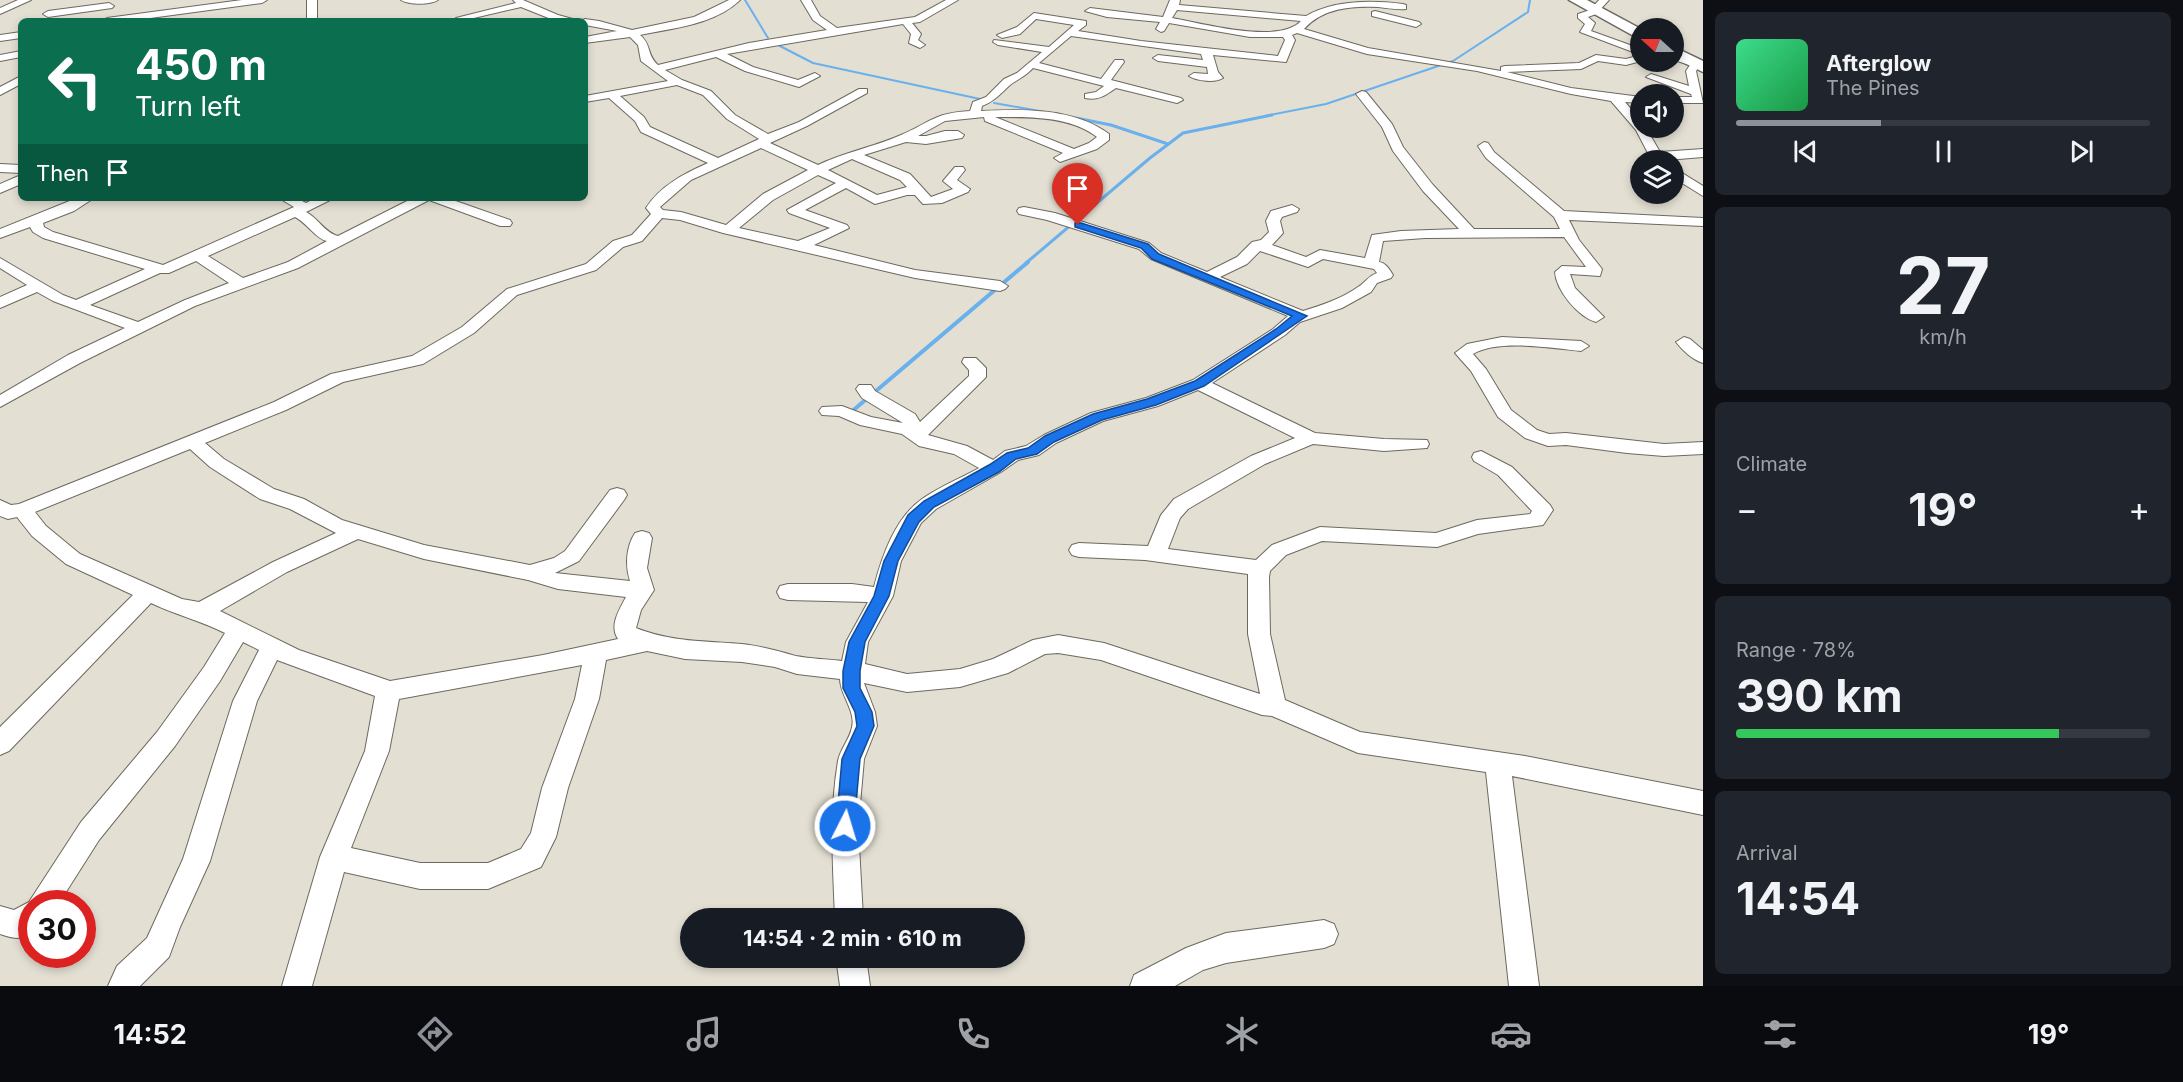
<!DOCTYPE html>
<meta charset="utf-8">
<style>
:root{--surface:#171b24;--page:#20242c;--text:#f1f3f6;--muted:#9ea1a6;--line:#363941;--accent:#8c9099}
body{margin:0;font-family:Inter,sans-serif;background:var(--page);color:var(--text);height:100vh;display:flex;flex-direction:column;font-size:22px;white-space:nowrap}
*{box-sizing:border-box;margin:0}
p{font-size:20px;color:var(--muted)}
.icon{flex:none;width:33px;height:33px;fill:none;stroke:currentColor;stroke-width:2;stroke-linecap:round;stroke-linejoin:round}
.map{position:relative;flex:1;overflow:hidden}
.sheet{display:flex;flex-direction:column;gap:12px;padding:12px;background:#0d0f14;width:480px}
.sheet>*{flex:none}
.hud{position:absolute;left:18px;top:18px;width:570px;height:183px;border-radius:9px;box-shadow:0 3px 9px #0003;background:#0b6e4f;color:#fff;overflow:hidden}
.needle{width:39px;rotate:291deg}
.tools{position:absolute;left:1630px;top:18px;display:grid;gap:12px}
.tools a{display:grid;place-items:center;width:54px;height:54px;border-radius:50%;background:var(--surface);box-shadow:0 3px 9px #0003;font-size:30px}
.speed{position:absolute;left:18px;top:890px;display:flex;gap:12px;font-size:30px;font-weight:700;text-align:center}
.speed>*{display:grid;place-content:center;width:78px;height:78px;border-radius:50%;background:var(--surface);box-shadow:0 3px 9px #0003;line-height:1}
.speed .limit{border:9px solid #d22;background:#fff;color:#111}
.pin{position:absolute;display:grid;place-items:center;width:51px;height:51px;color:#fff;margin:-62px -26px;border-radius:50% 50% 50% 0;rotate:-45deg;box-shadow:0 0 6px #0007}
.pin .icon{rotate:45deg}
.me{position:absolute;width:66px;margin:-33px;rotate:5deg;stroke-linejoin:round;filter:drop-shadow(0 0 4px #0008)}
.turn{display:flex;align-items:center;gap:21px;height:126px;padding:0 18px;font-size:27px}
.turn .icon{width:78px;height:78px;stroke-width:2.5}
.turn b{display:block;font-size:42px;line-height:51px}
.then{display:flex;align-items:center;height:57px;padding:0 18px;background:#0003;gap:12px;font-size:22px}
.big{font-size:45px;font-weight:700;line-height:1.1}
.sheet .widget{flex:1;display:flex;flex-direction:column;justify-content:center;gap:9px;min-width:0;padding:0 21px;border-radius:9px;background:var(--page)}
.sheet .dial{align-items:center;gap:0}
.dial b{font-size:78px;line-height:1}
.song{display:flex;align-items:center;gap:18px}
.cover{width:72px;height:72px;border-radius:9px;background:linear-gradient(135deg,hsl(150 70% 55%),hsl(140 70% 35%))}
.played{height:6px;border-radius:3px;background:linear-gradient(90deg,var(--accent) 35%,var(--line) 35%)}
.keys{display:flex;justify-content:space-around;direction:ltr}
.heat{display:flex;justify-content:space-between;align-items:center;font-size:33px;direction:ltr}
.charge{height:9px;border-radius:4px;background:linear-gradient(90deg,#34c759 78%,var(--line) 0)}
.trip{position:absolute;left:680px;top:908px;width:345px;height:60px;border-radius:30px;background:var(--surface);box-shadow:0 3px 9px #0003;font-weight:700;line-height:60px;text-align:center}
.dock{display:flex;height:96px;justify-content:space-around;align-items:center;background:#090b0e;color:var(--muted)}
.dock .icon{width:42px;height:42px}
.dock .active{color:var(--accent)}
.dock b{font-size:27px;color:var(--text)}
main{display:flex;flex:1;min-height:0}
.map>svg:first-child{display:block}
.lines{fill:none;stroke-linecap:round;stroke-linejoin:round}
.stream-far2{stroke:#6ab0ec;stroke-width:2}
.stream-far1{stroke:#6ab0ec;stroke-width:3}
.stream{stroke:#6ab0ec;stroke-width:4}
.minor-casing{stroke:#6d695f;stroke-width:2}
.highway-casing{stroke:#6d695f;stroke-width:3}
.minor{fill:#fff;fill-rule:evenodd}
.highway{fill:#fff;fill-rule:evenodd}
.route{fill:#1a73e8;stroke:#114b97;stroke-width:1.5}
</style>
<main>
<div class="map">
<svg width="1703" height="986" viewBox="0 0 1703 986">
<rect width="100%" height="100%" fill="#e3dfd3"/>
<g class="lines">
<path class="stream-far2" d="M 745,0 L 768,38
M 778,45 L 813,63 L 980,99
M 994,103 L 1045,112
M 1265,116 L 1326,104 L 1453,61 L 1528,12 L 1530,0"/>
<path class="stream-far1" d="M 1076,118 L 1111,125 L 1168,144
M 1026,263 L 1150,158 L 1183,133 L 1272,115"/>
<path class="stream" d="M 850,413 L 1028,262"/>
<g class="minor-casing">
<path id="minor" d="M 18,0 L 31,0 L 0,14 L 0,8 Z
M 242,0 L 267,0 L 262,3 L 128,21 L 102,21 L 107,18 Z
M 307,0 L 317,0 L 317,21 L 307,21 Z
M 401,0 L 438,0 C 430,5 409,5 401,0 Z
M 513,0 L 523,0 L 558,15 L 580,21 L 556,21 L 521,7 L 461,21 L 456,18 L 516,3 Z
M 729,0 L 740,0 C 714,25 673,28 640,35 C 652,45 646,54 658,65 L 749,43 L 827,30 L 813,20 L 801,0 L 811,0 L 820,16 L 837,28 L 915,17 L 946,0 L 958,0 L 920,22 L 912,23 L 921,34 L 918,40 L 925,45 L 920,48 L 909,43 L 911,34 L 903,24 L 727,54 L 753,67 L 798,80 L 815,73 L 820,76 L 799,87 L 745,71 L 716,57 L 665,70 L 682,80 L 711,91 L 735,115 L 768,134 L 799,122 L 859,89 L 867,89 L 867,93 L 807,126 L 770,143 L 818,165 C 845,152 874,147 901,135 C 931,122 934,113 970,111 L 973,102 L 986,97 L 1004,79 L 1017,73 L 1042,52 L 998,45 L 993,42 L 994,40 L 1049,47 L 1074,25 L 1036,19 L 1020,34 L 1002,38 L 997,35 L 1017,27 L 1034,13 L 1086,21 L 1086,25 L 1078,31 L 1141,41 L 1278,56 L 1285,40 L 1283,37 L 1250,37 L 1169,23 L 1164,31 L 1161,32 L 1156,29 L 1160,22 L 1107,17 L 1085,11 L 1090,8 L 1163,17 L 1170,0 L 1180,0 L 1179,5 L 1306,16 C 1334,0 1372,0 1403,4 L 1406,5 L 1406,9 C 1397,10 1387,8 1378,7 C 1351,6 1323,8 1304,29 L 1368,48 L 1501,71 L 1501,67 L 1505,66 L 1579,63 L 1596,55 L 1626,59 L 1641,55 L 1580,32 L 1585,24 L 1578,18 L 1578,14 L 1590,10 L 1599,0 L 1609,0 L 1596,14 L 1588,17 L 1595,23 L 1591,31 L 1641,49 L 1641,61 L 1626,65 L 1598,61 L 1581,69 L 1507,72 L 1571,88 L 1641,97 L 1641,103 L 1625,102 L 1641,121 L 1641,128 L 1646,128 L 1660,152 L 1703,149 L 1703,157 L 1667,160 L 1651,159 L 1636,130 L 1611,101 L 1571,94 L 1477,71 L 1367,54 L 1297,33 L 1292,35 L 1295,40 L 1286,62 L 1213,55 L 1218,72 L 1223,78 C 1216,83 1196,81 1189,76 L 1194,73 L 1208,74 L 1207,67 L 1158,61 L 1153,58 L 1158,55 L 1203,60 L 1201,54 L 1071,36 L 1039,63 L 1101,79 L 1115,60 L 1123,60 L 1124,62 L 1111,80 L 1181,98 L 1183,100 L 1177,103 L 1116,88 C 1106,95 1098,101 1085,98 L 1085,94 L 1096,92 L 1104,86 L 1033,68 C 1026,76 1018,79 1010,85 C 1000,94 995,101 982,106 L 981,111 C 1024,109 1074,108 1109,134 L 1109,140 L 1097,149 L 1060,162 L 1054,158 L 1063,153 L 985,121 L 984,117 L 945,121 L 918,136 L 926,136 L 945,131 L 958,131 L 964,135 L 962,138 L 926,144 L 906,142 L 864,155 L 910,174 L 931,197 L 953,189 L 943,181 L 955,167 L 963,167 L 965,170 L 957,180 L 970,189 L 968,192 L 942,203 L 923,204 L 915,195 L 907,195 L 875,204 L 846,188 L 805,210 L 847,225 L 849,228 L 814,245 L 915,270 L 1000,281 L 1008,286 L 1005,289 L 1000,291 L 915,278 L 723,233 L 680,220 L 662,218 L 642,241 L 623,247 L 596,270 L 517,295 L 474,333 L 423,364 L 343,382 L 286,410 L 205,443 L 224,459 L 274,489 L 304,499 L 342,520 L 424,545 L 530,565 L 554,558 L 565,551 L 610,490 L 617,488 L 624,490 L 627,495 L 624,500 L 579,561 L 555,573 L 630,581 C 625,566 626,547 635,533 L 642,531 L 649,533 L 652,538 L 647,568 L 654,590 L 641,610 L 636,628 C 671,642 705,641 742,644 C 761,646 778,651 796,656 C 811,659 827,659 842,661 L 846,642 L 868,602 L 788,600 L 780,598 L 777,592 L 780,586 L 788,584 L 852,584 L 874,587 C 882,556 895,518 922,499 C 939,487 961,478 979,468 L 954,454 L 919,446 L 902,434 L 860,425 L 839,416 L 822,415 L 819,411 L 822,407 L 842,406 L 871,417 L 903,423 L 862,398 L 856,389 L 859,385 L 871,385 L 875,391 L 915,414 L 920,422 L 969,376 L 969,370 L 962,362 L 964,358 L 976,358 L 986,368 L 986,377 L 928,435 L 967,446 L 993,460 L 1005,451 L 1026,446 L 1044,435 L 1091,413 L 1146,398 L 1193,380 L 1273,329 L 1288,316 L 1151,259 L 1139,249 L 1047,220 L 1019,214 L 1017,211 L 1019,208 L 1024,207 L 1055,213 L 1149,243 L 1161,253 L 1207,272 L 1237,257 L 1252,242 L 1261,240 L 1269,232 L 1266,221 L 1271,211 L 1292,205 L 1299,209 L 1297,212 L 1282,217 L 1280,221 L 1283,233 L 1272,245 L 1306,257 L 1320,250 L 1365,258 L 1372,235 L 1401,231 L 1459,229 L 1423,191 L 1393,151 L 1382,127 L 1356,94 L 1362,91 L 1366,92 L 1392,124 L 1403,147 L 1433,185 L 1474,229 L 1560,229 L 1554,217 L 1486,158 L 1478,146 L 1484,142 L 1488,143 L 1494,152 L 1564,211 L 1703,218 L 1703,226 L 1569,220 L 1579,240 L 1602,269 L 1600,276 L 1570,274 L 1575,288 L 1604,317 L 1596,322 C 1578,317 1556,290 1555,272 L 1562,266 L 1586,267 L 1564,237 L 1425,238 L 1383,241 L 1379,262 C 1386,263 1389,269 1393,275 L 1391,278 L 1377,283 L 1371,292 L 1342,308 L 1300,322 L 1285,335 L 1212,383 L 1315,433 L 1384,439 L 1427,440 L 1429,444 L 1427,448 L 1384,451 L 1313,444 L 1265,464 L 1188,509 L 1180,518 L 1168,549 L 1256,560 L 1272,545 L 1320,527 L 1436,533 L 1477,520 L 1530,514 L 1532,511 L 1498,475 L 1474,461 L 1472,457 L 1474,453 L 1481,451 L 1512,467 L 1550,505 L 1553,510 L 1543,525 L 1478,534 L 1437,547 L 1322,541 L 1286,555 L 1270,571 L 1269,577 L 1270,634 L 1285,700 L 1360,732 L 1525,756 L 1703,791 L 1703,815 L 1512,776 L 1539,986 L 1509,986 L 1486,772 L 1358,753 L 1272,716 L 1262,715 L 1101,660 L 1058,653 L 1045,654 L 1008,673 L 960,687 L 907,692 L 864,683 L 875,712 L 877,726 L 864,759 L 858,827 L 863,918 L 835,918 C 833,866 829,813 838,761 C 840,749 850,739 852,727 C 856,711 840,695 840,679 L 797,674 L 775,667 L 742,662 L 685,659 L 647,651 L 606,660 L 599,699 L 568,788 L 556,837 L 541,867 L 488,889 L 420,889 L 344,872 L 312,986 L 282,986 L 320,857 L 365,751 L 375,696 L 277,660 L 257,701 L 210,861 L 180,927 L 169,957 L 140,986 L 108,986 L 117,966 L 147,938 L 183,859 L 233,701 L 259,650 L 243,642 L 220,681 L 175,746 L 99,840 L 59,903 L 32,903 L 32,932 C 20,941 13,938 0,934 L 0,906 L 14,910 L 29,902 L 81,822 L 157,732 L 204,667 L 225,633 C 199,620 176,615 151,603 L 9,751 L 0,755 L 0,727 L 133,595 L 66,564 L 32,536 L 17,517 L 8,519 L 0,516 L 0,500 L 11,505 L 19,504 L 274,402 L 331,374 L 412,356 L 462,327 L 507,289 L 586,264 L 613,241 L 632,235 L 651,214 L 646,208 C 660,186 685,173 708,163 L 641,132 L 635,121 L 609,98 L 585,102 L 585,96 L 668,81 L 641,61 L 638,45 L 630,37 L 585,43 L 585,37 L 617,31 L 585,25 L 585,21 L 581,21 L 585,19 L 599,21 L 632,30 L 694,17 ZM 1177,10 L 1301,21 C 1279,45 1201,23 1172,18 ZM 677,85 L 703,95 L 727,119 L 759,139 L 718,158 L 650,127 L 644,117 L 620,96 ZM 995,117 C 1029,117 1070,116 1097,137 L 1089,143 L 1074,149 ZM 761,148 L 808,170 L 763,194 L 726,225 L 681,212 L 663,210 L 660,207 L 691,180 ZM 852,159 L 900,180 L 907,187 L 877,195 L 828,170 ZM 818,175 L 836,183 L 787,210 L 789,213 L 830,228 L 798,241 L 739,228 L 773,200 ZM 1260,251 L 1308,267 L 1323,259 L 1374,269 L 1377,273 C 1367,277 1366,282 1358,287 C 1341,299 1322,305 1303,311 L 1220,277 L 1247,264 ZM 1198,390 L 1295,438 L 1251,456 L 1174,499 L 1161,515 L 1148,546 L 1079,543 L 1072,545 L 1069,550 L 1072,555 L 1079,557 L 1145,560 L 1248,574 L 1248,634 L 1260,694 L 1104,643 L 1058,635 L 1033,640 L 993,659 L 960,669 L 907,674 L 865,664 L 868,642 L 893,596 L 901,561 L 921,523 L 936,509 L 1001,472 L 1018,460 L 1039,455 L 1056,443 L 1103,421 L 1158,406 ZM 190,449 L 210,467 L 260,499 L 290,509 L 336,533 L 273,562 L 199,602 L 182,599 L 80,554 L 46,526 L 35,512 ZM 358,539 L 424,559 L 528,580 L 558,589 L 626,597 C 619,610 609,626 618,639 L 543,655 L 390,681 L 299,650 L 220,611 L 287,572 ZM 582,665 L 575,699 L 542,788 L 531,833 L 521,849 L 488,863 L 420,863 L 351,848 L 389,751 L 399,699 Z
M 109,3 L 114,6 L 112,8 L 48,17 L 43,14 L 48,11 Z
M 1375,11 L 1419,22 L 1421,24 L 1416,27 L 1372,16 L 1372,12 Z
M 21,32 L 21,38 L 0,41 L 0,35 Z
M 21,51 L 21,57 L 0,61 L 0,55 Z
M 1674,54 L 1695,58 L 1701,64 L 1696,71 L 1703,103 L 1674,103 L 1674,97 L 1692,97 L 1691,94 L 1646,77 L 1651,74 L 1689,86 L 1686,71 L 1690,65 L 1674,60 Z
M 21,76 L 21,84 L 0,95 L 0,87 Z
M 0,164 L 21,165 L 21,173 L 0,172 Z
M 1674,168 L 1703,186 L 1703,196 L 1674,178 Z
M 21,175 L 21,184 L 0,193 L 0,184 Z
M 77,198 L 94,198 L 74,211 L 43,223 L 44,227 L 53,232 L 163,265 L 294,207 L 279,198 L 296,198 L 306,203 L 316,198 L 334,198 L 306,212 C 318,218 325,233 338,236 L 413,198 L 447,198 L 510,220 L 512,223 L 510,226 L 500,226 L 429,200 L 298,268 L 195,306 L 80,363 L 0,407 L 0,395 L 68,355 L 125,328 L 53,301 L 37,292 L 0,308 L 0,297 L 27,285 L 0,268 L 0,258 L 63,295 L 76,300 L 145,269 L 43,238 L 33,232 L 30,227 L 0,238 L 0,229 ZM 295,217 C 307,223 316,239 327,241 L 288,262 L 243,278 L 208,256 ZM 196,261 L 229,283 L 185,300 L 138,322 L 90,305 L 160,273 L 169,273 Z
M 1502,337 L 1581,341 L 1589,346 L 1581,351 C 1552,348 1498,339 1473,354 L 1486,369 L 1511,410 L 1537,430 L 1549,434 L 1566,433 L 1664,444 L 1703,442 L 1703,454 L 1664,456 L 1627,453 L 1566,445 L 1548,446 L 1525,438 L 1498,417 L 1471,371 L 1455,353 L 1467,344 Z
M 1684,337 L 1690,339 L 1703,350 L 1703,363 C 1693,360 1682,350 1676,342 Z
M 1324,920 L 1334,924 L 1338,934 L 1334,944 L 1324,948 L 1226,963 L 1203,970 L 1175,986 L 1130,986 L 1134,975 L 1186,948 L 1226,933 Z
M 836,957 L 866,957 L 870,986 L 840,986 Z"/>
</g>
<g class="highway-casing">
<path id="highway" d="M 1569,0 L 1587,0 L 1641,29 L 1641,40 Z
M 1674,47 L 1703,61 L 1703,72 L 1674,58 Z"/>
</g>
<use href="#minor" class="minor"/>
<use href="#highway" class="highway"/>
</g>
<path class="route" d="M 1075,223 L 1081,223 L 1148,244 L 1159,254 L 1307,316 L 1204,386 L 1156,405 L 1102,420 L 1054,442 L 1037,454 L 1016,459 L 999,472 L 934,507 L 919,522 L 898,561 L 889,596 L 865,642 L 860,671 L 860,688 L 872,712 L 874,726 L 860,759 L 854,826 L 851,832 L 845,835 L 838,832 L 836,826 L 842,759 L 857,726 L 855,712 L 843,688 L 843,671 L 849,642 L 874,596 L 884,561 L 908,515 L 924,501 L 989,465 L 1007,453 L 1028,448 L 1045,436 L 1093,414 L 1147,399 L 1195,381 L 1276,329 L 1292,316 L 1152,259 L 1141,248 L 1075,227 Z"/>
</svg>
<div class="tools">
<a><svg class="needle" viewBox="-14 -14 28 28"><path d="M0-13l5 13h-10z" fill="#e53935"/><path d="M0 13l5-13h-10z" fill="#9ea1a6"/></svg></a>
<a><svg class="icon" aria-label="sound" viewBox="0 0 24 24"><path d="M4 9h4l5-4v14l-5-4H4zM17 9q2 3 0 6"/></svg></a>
<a><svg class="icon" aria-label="layers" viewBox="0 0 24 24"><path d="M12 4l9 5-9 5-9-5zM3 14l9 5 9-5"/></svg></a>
</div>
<div class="speed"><div class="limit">30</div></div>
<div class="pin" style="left:1078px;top:225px;background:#d93025"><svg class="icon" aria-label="arrive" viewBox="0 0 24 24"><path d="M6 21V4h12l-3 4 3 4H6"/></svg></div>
<svg class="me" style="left:845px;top:826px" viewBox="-20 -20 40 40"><circle r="17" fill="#1a73e8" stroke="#fff" stroke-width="3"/><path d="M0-11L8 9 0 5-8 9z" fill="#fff"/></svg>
<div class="trip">14:54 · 2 min · 610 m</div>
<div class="hud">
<div class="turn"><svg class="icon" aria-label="left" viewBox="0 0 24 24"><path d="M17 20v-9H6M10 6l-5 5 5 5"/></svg><div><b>450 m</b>Turn left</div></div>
<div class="then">Then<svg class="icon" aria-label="arrive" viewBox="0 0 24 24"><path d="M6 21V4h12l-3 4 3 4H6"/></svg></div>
</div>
</div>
<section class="sheet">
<div class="widget">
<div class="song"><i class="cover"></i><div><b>Afterglow</b><p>The Pines</p></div></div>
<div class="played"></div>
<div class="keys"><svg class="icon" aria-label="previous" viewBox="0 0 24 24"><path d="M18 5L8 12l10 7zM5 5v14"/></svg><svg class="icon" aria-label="pause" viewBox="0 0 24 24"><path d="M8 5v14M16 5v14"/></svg><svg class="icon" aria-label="next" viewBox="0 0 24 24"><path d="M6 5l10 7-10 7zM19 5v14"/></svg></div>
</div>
<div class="widget dial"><b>27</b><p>km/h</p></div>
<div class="widget"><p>Climate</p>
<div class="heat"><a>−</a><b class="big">19°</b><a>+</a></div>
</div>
<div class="widget"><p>Range · 78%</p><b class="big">390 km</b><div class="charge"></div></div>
<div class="widget"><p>Arrival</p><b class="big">14:54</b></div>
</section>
</main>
<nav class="dock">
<b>14:52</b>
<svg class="icon active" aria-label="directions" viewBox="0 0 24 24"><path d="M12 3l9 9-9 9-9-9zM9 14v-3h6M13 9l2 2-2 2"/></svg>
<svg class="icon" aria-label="music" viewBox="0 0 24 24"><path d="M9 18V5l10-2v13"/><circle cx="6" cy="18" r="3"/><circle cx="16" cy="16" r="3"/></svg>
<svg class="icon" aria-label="phone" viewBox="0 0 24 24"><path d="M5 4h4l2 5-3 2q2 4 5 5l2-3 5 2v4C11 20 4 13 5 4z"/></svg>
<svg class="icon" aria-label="climate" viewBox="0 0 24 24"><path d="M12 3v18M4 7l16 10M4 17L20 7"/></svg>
<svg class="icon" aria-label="car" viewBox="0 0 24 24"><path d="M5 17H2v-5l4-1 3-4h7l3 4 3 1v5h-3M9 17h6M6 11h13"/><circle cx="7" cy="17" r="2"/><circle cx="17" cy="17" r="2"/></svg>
<svg class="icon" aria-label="filters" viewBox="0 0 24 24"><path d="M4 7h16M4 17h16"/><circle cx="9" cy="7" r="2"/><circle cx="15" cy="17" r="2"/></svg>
<b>19°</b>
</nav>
